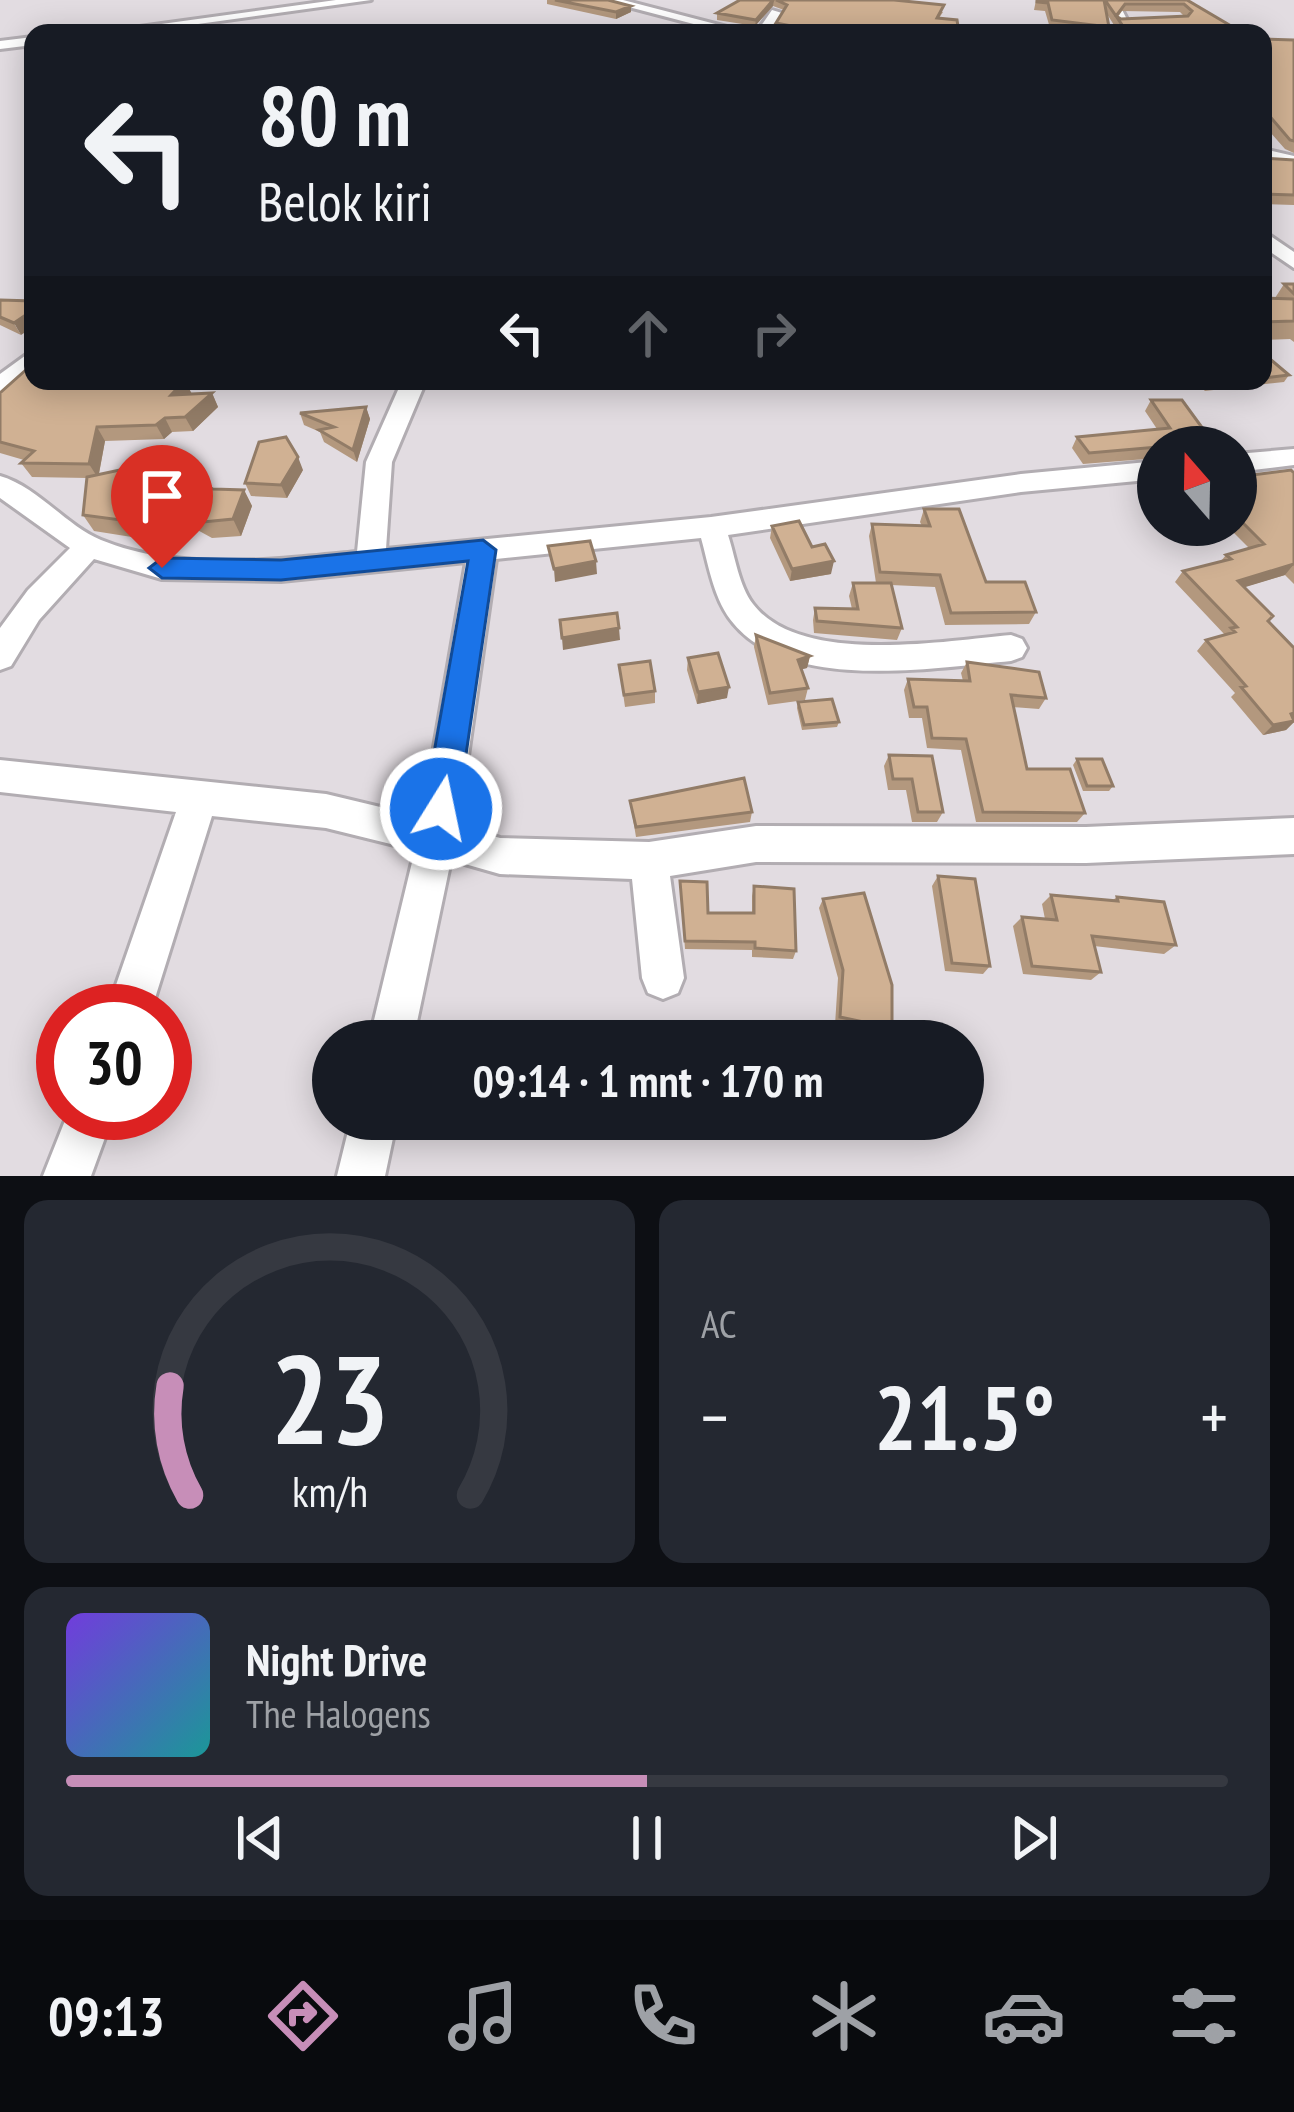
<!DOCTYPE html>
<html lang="id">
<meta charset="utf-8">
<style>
:root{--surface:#171b24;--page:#242831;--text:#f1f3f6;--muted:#9ea1a6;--line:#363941;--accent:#c78eb8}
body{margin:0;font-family:"PT Sans Narrow",sans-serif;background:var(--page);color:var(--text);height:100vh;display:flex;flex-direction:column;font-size:45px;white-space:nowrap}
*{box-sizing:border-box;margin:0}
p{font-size:39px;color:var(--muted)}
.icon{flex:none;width:66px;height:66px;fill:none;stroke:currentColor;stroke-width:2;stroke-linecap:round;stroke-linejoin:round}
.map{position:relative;height:1176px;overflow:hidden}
.details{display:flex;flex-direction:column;gap:24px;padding:24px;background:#0d0f14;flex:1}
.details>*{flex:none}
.guide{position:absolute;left:24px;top:24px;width:1248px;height:366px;border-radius:24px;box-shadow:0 6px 30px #0003;background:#171b24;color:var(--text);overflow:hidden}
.needle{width:78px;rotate:340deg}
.controls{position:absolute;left:1137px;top:426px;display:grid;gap:24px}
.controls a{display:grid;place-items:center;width:120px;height:120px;border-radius:50%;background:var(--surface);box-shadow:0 6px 30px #0003;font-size:60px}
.speed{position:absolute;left:36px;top:984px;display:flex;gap:24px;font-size:60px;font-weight:700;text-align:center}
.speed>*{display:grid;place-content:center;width:156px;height:156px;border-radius:50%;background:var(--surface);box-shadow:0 6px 30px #0003;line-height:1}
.speed .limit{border:18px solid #d22;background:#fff;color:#111}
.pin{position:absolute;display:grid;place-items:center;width:102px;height:102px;color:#fff;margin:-123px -51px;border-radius:50% 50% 50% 0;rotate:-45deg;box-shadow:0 0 12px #0007}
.pin .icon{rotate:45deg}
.me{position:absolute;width:132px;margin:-66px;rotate:10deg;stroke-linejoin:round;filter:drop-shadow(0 0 9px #0008)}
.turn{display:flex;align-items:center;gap:42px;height:252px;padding:0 36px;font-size:54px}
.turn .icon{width:156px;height:156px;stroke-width:2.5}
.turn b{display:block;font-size:84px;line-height:102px}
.lanes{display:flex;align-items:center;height:114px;padding:0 36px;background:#0003;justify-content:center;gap:60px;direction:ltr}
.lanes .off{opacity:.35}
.big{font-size:90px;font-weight:600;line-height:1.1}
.details .widget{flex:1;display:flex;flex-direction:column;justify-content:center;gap:18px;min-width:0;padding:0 42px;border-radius:24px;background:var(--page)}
.details .dial{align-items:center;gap:0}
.dial svg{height:312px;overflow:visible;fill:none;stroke:var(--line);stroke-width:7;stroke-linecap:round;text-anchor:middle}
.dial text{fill:var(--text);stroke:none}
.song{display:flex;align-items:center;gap:36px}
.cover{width:144px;height:144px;border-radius:18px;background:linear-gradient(135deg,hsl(260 70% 55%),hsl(180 70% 35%))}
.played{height:12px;border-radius:6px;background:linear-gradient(90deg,var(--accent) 50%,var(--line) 50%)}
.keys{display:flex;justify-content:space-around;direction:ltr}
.heat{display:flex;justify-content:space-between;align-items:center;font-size:66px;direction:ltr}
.details .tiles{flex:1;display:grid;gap:24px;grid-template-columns:1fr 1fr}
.widget:last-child{grid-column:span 2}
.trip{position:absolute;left:312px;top:1020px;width:672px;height:120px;border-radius:60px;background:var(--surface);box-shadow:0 6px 30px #0003;font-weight:600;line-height:120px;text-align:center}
.tab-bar{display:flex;height:192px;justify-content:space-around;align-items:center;background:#090b0e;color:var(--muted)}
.tab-bar .icon{width:84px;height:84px}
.tab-bar .active{color:var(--accent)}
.tab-bar b{font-size:54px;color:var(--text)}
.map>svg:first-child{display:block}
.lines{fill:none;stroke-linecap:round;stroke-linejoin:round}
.minor-casing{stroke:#b2adb2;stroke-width:6}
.minor{fill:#fff;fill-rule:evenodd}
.wall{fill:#b3987e;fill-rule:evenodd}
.shaded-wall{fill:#927c67}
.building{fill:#d0b193;stroke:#927c67;stroke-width:3;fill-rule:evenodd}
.route{fill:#1a73e8;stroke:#114b97;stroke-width:3}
</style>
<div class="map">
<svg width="1294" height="1176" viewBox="0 0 1294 1176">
<rect width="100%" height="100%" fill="#e2dce1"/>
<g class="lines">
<g class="minor-casing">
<path id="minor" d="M 336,0 L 371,0 L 133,33 L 96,33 Z
M 602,0 L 623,0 L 750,33 L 728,33 Z
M 1105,0 L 1117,0 L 1134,33 L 1122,33 Z
M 772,10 L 782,13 L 768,33 L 756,33 Z
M 33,37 L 33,45 L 0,49 L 0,41 Z
M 1263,149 L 1294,156 L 1294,166 L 1263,159 Z
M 1263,231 L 1294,252 L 1294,268 L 1263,247 Z
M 33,350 L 33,369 L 0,394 L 0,374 Z
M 402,381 L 426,381 L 392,462 L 386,549 L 711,517 L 1021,474 L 1158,461 L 1158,479 L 1021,492 L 728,535 C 735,556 739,586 753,604 C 800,666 943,641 1011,635 L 1022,639 L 1027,648 L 1022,657 L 1011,661 C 933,668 791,692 734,624 C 714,601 709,567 701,538 L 496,559 L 458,826 L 500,838 L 649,842 L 756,826 L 1086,827 L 1294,818 L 1294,854 L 1086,863 L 756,862 L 670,876 L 684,978 L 678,993 L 663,999 L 648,993 L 642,978 L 632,879 L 500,874 L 451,860 L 413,1041 L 369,1041 L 415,850 L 326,828 L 212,816 L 151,1011 L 107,1011 L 176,812 L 0,792 L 0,760 L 326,794 L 422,817 L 466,562 L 281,581 L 162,579 L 94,559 L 39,620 L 11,666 L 0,670 L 0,628 L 28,590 L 70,548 L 0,498 L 0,476 C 38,487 65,525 101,540 C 179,572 276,560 357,552 L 366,462 Z
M 1294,449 L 1294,465 L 1236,472 L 1236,454 Z
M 68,1113 L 114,1113 L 91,1176 L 43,1176 Z
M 351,1119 L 397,1119 L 385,1176 L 337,1176 Z"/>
</g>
<use href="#minor" class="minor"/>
</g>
<path class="wall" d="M 547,0 L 608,0 L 631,6 L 631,12 L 616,19 L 547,4 Z
M 740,0 L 894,0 L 943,12 L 939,18 L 959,33 L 790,33 L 776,30 L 776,23 L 784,10 L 773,6 L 755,26 L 717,20 L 717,13 Z
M 1036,0 L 1187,0 L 1243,33 L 1119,33 L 1107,14 L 1109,27 L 1107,33 L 1087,33 L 1050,28 L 1045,11 L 1034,10 ZM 1122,11 L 1180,12 L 1185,17 L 1121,19 L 1118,17 Z
M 1263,39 L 1294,40 L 1294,153 L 1285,149 L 1263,124 Z
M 1263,158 L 1294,160 L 1294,205 L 1263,204 Z
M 1284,284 L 1294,284 L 1294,342 L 1290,339 L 1263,340 L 1263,298 L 1275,298 Z
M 0,300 L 21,335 L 0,325 Z
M 1263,353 L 1289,375 L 1284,382 L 1205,391 L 1194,381 L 1263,381 Z
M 33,381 L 145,385 L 185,381 L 191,394 L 212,393 L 218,407 L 193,431 L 172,432 L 164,439 L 105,441 L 99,474 L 213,489 L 244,490 L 252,506 L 241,536 L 212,538 L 161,510 L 138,538 L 94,531 L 83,515 L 87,478 L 32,477 L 21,463 L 24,460 L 0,453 L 0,393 Z
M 1151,400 L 1182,400 L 1158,447 L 1158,458 L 1083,464 L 1072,448 L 1077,437 L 1157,429 L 1145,411 Z
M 366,407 L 370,419 L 357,462 L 324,442 L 320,432 L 304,425 L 300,413 Z
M 303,470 L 287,498 L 251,496 L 245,483 Z
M 1294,473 L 1294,584 L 1285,575 L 1244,587 L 1268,621 L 1294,648 L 1294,722 L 1286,730 L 1263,735 L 1231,697 L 1235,693 L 1197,651 L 1206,640 L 1225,635 L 1175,582 L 1183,571 L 1221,561 L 1226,555 L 1249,548 L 1226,525 L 1236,525 L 1236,477 Z
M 924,509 L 986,582 L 1036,612 L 1029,624 L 945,625 L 935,587 L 891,585 L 902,628 L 897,640 L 814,633 L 813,620 L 815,608 L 852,609 L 849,596 L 853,583 L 876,583 L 869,536 L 872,524 L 922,526 L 920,522 Z
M 772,526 L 812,547 L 831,574 L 790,581 L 770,538 Z
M 756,635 L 810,656 L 807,668 L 801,669 L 808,688 L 805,700 L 768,705 L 754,647 Z
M 688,658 L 727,698 L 697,704 L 687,670 Z
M 967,662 L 1046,698 L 1039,709 L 1013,707 L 1027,769 L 1085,813 L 1077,822 L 976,822 L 961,750 L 927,748 L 922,718 L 909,718 L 904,690 L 908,679 L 963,681 L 961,673 Z
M 619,665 L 655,691 L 655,703 L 625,707 Z
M 798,702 L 839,722 L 837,727 L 802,730 L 797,708 Z
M 889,755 L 943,812 L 937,822 L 912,822 L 906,790 L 888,790 L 884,766 Z
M 1077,759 L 1113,786 L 1109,791 L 1083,791 L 1073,765 Z
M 630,801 L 752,812 L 750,822 L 636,837 Z
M 938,876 L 990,966 L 983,974 L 945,971 L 932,886 Z
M 680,881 L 708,913 L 752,913 L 752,896 L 754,886 L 796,951 L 793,959 L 752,957 L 752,950 L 685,949 Z
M 1051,895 L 1113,900 L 1117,897 L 1176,945 L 1164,954 L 1094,946 L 1101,972 L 1091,980 L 1023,974 L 1013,926 L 1022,917 L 1045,919 L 1042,904 Z
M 823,899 L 892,1028 L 886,1035 L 835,1025 L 838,978 L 819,908 Z"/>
<path class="shaded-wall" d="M 774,0 L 773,6 L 755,26 L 756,20 Z
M 631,6 L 631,12 L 616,19 L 616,12 Z
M 33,310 L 33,327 L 21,335 L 14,323 Z
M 185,381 L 192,394 L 171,395 Z
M 212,393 L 218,407 L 193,431 L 185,417 Z
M 366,407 L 370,419 L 357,462 L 353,450 Z
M 165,418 L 172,432 L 164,439 L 156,425 Z
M 97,427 L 105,441 L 98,478 L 89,464 Z
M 298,457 L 303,470 L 287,498 L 281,485 Z
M 244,490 L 252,506 L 241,536 L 233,519 Z
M 152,494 L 161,510 L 138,538 L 128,521 Z
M 596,561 L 597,574 L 555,582 L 554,569 Z
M 834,561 L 831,574 L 790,581 L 792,569 Z
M 1294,564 L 1285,575 L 1229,592 L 1238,581 Z
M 619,628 L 620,640 L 563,650 L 562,638 Z
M 810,656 L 807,668 L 795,671 L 798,660 Z
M 729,687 L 727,698 L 697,704 L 698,692 Z
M 1294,713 L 1294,722 L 1286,730 L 1263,735 L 1273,725 Z"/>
<path class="building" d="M 555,0 L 608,0 L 631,6 L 616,12 Z
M 740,0 L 773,0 L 756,20 L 717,13 Z
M 776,0 L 894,0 L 944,5 L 937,18 L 957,20 L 959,33 L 827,33 L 776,23 L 787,5 Z
M 1037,0 L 1104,0 L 1109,27 L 1052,20 L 1048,3 L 1037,2 Z
M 1105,0 L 1187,0 L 1243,33 L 1152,33 L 1125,29 ZM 1125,4 L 1184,4 L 1192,11 L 1188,16 L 1121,19 L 1116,16 Z
M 670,28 L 694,33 L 668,33 Z
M 1263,39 L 1294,40 L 1294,141 L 1290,140 L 1267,113 L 1263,113 Z
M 1263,158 L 1294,160 L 1294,195 L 1263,194 Z
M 1284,284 L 1294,284 L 1294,294 Z
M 1263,298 L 1294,299 L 1294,321 L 1263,322 Z
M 0,300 L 33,301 L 33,310 L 14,323 L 0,317 Z
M 1263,353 L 1289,375 L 1263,378 Z
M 28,368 L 33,369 L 33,381 L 91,381 L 145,385 L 184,381 L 171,395 L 212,393 L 185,417 L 165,418 L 156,425 L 97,427 L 89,464 L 21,463 L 34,451 L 0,442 L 0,393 Z
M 1151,400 L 1182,400 L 1214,444 L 1201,446 L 1202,447 L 1158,447 L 1089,453 L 1077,437 L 1170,428 Z
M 366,407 L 353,450 L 319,430 L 334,427 L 300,413 Z
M 286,437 L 298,457 L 281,485 L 245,483 L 259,442 Z
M 157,462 L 213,489 L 244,490 L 233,519 L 203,522 L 152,494 L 128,521 L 83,515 L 87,477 Z
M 1291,470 L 1294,473 L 1294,564 L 1238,581 L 1273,616 L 1268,621 L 1294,648 L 1294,713 L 1291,714 L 1294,721 L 1273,725 L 1241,687 L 1246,686 L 1206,640 L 1235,632 L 1231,628 L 1237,627 L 1183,571 L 1231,559 L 1226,555 L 1264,544 L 1236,516 L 1236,477 Z
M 924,509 L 959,509 L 986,582 L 1025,582 L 1036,612 L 951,613 L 940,575 L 880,572 L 872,524 L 930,526 Z
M 799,521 L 812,547 L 825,544 L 834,561 L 792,569 L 772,526 Z
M 590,541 L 596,561 L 554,569 L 548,546 Z
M 853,583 L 891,583 L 902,628 L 817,621 L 815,608 L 858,609 Z
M 617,613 L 619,628 L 562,638 L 560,620 Z
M 756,635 L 810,656 L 798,660 L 808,688 L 770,693 Z
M 718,653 L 729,687 L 698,692 L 688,658 Z
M 650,661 L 655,691 L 624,695 L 619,665 Z
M 967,662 L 1039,672 L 1046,698 L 1011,695 L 1027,769 L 1070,769 L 1085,813 L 983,812 L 966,739 L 932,738 L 927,707 L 914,707 L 908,679 L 970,681 Z
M 832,699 L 839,722 L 804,725 L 798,702 Z
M 889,755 L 932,756 L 943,812 L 918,812 L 912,779 L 893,779 Z
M 1077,759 L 1102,759 L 1113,786 L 1087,786 Z
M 744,778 L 752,812 L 636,827 L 630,801 Z
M 938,876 L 975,879 L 990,966 L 952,963 Z
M 680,881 L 707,882 L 708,913 L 754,913 L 754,886 L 794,889 L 796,951 L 755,948 L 755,942 L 685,941 Z
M 864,893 L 892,985 L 892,1028 L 840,1017 L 843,970 L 823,899 Z
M 1051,895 L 1118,901 L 1117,897 L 1164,902 L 1176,945 L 1092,936 L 1101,972 L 1032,966 L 1022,917 L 1057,920 Z"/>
<path class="route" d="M 483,540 L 496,550 L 458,809 L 453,820 L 441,824 L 429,820 L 424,809 L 468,561 L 281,580 L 162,578 L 149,568 L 162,558 L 281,560 Z"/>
</svg>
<div class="controls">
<a><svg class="needle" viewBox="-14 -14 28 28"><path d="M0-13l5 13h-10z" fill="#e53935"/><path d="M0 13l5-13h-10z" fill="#9ea1a6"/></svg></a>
</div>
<div class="speed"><div class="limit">30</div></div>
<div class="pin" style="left:162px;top:568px;background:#d93025"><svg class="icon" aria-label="arrive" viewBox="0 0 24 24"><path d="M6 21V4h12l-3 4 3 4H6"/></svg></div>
<svg class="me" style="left:441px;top:809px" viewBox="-20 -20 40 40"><circle r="17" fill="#1a73e8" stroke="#fff" stroke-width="3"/><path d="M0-11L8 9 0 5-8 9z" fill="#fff"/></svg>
<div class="trip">09:14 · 1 mnt · 170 m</div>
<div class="guide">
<div class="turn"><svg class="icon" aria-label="left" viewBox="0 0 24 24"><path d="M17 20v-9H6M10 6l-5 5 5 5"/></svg><div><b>80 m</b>Belok kiri</div></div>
<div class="lanes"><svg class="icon" aria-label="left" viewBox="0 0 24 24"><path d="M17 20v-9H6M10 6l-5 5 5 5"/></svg><svg class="icon off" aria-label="ahead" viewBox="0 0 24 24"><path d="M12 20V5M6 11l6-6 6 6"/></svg><svg class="icon off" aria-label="right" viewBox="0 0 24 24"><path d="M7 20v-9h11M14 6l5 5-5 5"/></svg></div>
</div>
</div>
<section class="details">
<div class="tiles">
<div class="widget dial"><svg viewBox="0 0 100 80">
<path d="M14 69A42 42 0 1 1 86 69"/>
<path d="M14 69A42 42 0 0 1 9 41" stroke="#c78eb8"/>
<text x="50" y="56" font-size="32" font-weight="700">23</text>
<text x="50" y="72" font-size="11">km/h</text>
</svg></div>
<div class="widget"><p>AC</p>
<div class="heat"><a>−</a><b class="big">21.5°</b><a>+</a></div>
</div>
<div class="widget">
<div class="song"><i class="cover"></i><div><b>Night Drive</b><p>The Halogens</p></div></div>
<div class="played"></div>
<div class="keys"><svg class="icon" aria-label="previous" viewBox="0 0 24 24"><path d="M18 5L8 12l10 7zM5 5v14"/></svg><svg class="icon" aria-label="pause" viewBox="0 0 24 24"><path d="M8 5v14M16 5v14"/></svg><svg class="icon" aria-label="next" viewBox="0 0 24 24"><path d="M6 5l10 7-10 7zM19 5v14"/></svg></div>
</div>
</div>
</section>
<nav class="tab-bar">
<b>09:13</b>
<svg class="icon active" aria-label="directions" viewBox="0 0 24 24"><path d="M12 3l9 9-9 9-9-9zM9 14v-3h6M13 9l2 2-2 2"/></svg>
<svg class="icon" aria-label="music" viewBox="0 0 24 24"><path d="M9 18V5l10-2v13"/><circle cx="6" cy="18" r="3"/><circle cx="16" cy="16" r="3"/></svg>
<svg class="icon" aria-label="phone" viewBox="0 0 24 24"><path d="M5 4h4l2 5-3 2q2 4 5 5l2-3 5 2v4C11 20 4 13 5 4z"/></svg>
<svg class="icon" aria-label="climate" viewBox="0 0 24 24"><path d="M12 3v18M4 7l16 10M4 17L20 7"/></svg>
<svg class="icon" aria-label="car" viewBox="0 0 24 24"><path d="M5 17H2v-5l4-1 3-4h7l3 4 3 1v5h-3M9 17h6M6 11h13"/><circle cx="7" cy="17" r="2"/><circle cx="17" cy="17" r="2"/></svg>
<svg class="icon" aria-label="filters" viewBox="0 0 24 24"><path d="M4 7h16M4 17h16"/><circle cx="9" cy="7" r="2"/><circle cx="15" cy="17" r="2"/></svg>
</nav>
